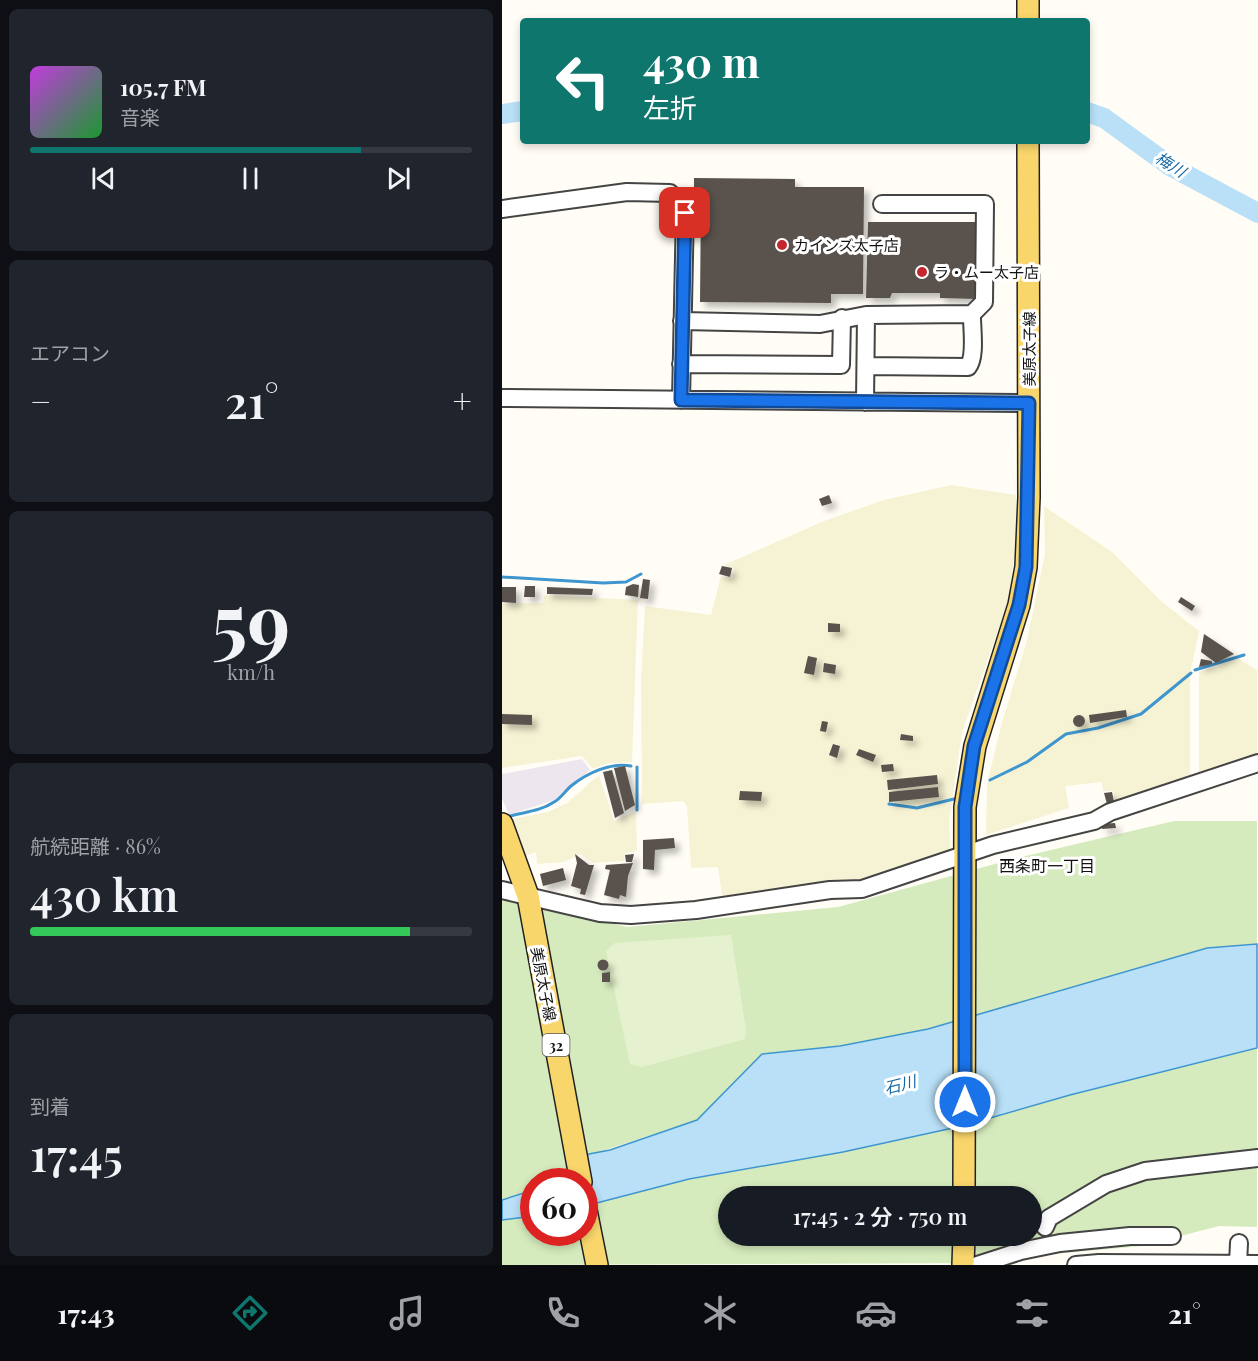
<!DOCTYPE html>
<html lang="ja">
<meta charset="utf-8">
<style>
:root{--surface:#171b24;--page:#20242c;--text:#f1f3f6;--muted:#9ea1a6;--line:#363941;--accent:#0f766e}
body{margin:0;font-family:"Playfair Display","Noto Sans JP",serif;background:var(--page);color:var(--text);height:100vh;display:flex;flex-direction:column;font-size:22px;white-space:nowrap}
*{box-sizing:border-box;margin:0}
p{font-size:20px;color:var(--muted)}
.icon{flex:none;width:33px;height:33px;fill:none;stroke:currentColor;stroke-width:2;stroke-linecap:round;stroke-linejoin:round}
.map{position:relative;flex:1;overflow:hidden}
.panel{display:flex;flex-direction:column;gap:9px;padding:9px;background:#0d0f14;width:502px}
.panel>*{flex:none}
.banner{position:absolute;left:18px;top:18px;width:570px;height:126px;border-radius:6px;box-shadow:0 3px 9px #0003;background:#0f766e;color:#fff;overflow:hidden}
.speed{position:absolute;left:18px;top:1168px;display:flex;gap:12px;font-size:30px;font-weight:700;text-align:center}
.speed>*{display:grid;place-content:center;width:78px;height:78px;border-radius:50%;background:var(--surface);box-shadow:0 3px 9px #0003;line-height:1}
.speed .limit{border:9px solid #d22;background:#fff;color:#111}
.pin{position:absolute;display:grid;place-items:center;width:51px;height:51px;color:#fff;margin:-26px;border-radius:12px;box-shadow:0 3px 9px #0006}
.me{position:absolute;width:66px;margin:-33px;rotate:0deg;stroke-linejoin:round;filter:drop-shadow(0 0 4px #0008)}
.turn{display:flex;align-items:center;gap:21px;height:126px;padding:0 24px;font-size:27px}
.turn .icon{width:78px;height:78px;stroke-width:2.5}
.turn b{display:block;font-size:42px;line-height:51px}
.big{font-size:45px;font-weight:600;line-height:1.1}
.panel .tile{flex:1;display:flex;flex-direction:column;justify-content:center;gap:9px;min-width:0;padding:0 21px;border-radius:9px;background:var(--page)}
.panel .dial{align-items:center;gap:0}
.dial b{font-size:78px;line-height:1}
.song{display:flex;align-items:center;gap:18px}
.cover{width:72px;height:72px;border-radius:9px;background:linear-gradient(135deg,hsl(290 70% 55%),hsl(130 70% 35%))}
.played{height:6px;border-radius:3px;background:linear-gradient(90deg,var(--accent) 75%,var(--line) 75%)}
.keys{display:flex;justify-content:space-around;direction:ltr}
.heat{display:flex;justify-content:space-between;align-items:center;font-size:33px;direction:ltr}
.charge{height:9px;border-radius:4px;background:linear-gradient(90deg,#34c759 86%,var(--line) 0)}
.trip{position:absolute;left:216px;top:1186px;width:324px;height:60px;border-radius:30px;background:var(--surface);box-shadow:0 3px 9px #0003;font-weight:600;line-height:60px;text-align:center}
.dock{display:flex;height:96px;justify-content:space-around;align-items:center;background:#090b0e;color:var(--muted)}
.dock .icon{width:42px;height:42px}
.dock .on{color:var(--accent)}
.dock b{font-size:27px;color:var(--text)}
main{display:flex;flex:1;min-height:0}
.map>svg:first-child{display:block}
.industrial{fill:#eee6ef}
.farmland{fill:#f6f3d4}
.green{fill:#d5ebbd;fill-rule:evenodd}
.pitch{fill:#e6f2cf}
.water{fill:#b9e0f7;stroke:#3f96cf;stroke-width:1.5}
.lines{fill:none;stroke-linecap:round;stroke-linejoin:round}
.stream{stroke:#3f96cf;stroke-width:3}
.river{stroke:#b9e0f7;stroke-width:20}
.building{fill:#5a524d;filter:url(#shadow)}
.minor-casing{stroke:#444;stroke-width:20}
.major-casing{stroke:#222;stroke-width:24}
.minor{stroke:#fff;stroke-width:16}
.major{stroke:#f9d66b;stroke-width:21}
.route-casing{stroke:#114b97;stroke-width:15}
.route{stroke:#1a73e8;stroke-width:10}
.poi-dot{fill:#c4262e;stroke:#fff;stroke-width:2}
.labels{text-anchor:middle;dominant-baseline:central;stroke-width:6;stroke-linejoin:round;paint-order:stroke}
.shield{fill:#fff;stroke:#585858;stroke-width:1.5}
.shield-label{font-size:14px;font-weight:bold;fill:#111}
.poi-label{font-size:15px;fill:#111;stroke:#fff;text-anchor:start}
.street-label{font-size:15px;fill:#111;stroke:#fff}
.water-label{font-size:16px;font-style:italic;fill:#1768a6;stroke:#fff}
.neighbourhood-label{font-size:16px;fill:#111;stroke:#fff}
</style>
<main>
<section class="panel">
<div class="tile">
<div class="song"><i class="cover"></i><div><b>105.7 FM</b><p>音楽</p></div></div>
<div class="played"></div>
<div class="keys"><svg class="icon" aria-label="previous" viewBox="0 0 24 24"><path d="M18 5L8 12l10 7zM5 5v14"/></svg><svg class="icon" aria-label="pause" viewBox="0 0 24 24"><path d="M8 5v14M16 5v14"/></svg><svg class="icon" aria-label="next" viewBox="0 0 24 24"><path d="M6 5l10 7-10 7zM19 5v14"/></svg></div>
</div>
<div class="tile"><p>エアコン</p>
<div class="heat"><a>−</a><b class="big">21°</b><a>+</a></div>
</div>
<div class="tile dial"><b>59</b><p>km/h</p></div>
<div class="tile"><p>航続距離 · 86%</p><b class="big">430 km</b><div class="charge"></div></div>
<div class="tile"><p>到着</p><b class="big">17:45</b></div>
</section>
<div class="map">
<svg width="756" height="1265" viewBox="0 0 756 1265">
<defs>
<filter id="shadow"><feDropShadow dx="5" dy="5" stdDeviation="3" flood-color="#0004"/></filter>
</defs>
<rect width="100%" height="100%" fill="#fffdf5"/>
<path class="industrial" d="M 80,759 L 88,770 L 52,800 L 7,815 L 0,798 L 0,774 Z"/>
<path class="farmland" d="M 449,485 L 514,495 L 515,540 L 505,605 L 460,732 L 447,822 L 449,854 L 385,878 L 220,896 L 216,867 L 189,868 L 185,806 L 181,801 L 140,804 L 139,679 L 143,606 L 209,615 L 219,576 L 231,578 L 232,569 L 222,565 L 322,521 L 382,500 Z
M 542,506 L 610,552 L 659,601 L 697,631 L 688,674 L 688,780 L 613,804 L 611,791 L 601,791 L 600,782 L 563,786 L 567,808 L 484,835 L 485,784 L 499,726 L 525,640 L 543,554 Z
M 42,595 L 136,600 L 130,762 L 106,763 L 91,769 L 80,756 L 0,768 L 0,603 L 41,603 Z
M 736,658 L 755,670 L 755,759 L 697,774 L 697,672 Z
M 97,775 L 112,821 L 134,811 L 135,851 L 123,853 L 122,861 L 91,863 L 78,854 L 62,862 L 35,864 L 34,852 L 24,856 L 10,819 L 46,812 L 65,803 Z"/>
<path class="green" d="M 672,821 L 755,821 L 755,944 L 705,948 L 426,1029 L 338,1046 L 260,1054 L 195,1120 L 88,1155 L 99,1202 L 187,1179 L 341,1152 L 460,1126 L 568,1095 L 755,1048 L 755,1227 L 717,1226 L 640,1246 L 551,1254 L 482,1263 L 0,1265 L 0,898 L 125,927 L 336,907 L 511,859 ZM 32,1182 L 82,1182 L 82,1233 L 32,1233 ZM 226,1197 L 530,1197 L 530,1236 L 226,1236 Z"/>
<path class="pitch" d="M 229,935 L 244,1029 L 243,1039 L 140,1067 L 128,1064 L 104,951 L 113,943 Z"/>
<path class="water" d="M 755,944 L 755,1048 L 568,1095 L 460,1126 L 341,1152 L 187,1179 L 83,1206 L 82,1182 L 47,1182 L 87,1154 L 108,1150 L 195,1120 L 260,1054 L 338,1046 L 426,1029 L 705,948 Z
M 31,1190 L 31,1216 L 0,1220 L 0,1200 Z"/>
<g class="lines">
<path class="stream" d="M 0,577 L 101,583 L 124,582 L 139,574
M 693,670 L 742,655
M 135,767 L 135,810
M 488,780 L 525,762 L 564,734 L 596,728 L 639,714 L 689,673
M 387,804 L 415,808 L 452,799
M 8,816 C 23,812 39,811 52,802 C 59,798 63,791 69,786 C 85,773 109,762 129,766"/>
<path class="river" d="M 585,112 L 602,118 L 668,166 L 756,213
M 0,114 L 21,111"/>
</g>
<path class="building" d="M 192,178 L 293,179 L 293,187 L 362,187 L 361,294 L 329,294 L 329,303 L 198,302 L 199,196 L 192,196 Z
M 366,222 L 475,222 L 476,299 L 438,298 L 438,293 L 390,293 L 388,298 L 364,298 Z
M 327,495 L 330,503 L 320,506 L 317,499 Z
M 220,566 L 230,568 L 228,577 L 217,574 Z
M 141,579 L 148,580 L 146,599 L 138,598 Z
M 131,584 L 137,585 L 136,597 L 123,595 L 124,587 Z
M 23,586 L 33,586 L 33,597 L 22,597 Z
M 0,587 L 14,587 L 14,603 L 0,602 Z
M 45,587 L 91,589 L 90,595 L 45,594 Z
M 679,597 L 693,606 L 690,611 L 676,602 Z
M 326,623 L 338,624 L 338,632 L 326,632 Z
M 702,634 L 732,654 L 714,663 L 699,652 Z
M 306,656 L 315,658 L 312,675 L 302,673 Z
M 699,659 L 710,661 L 710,664 L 697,667 Z
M 322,663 L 334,665 L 333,674 L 321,672 Z
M 624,710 L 625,717 L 588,723 L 587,715 Z
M 0,714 L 30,715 L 30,725 L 0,724 Z
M571 721a6 6 0 1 1 12 0a6 6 0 1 1-12 0Z
M 320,721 L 326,722 L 324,732 L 318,731 Z
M 399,734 L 411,736 L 411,741 L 398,740 Z
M 331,744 L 338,746 L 335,758 L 327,755 Z
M 357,749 L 374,755 L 371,762 L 354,755 Z
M 391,764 L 392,771 L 380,772 L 379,765 Z
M 123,766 L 133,805 L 123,811 L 112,768 Z
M 110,770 L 122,813 L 113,818 L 101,772 Z
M 435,775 L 436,784 L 386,790 L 385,780 Z
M 436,787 L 437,797 L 387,802 L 387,792 Z
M 238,791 L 260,792 L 259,801 L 237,800 Z
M 610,792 L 612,802 L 605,804 L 602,793 Z
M 613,823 L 614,828 L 600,829 L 600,824 Z
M 172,838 L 173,848 L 153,850 L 152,870 L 141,869 L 141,840 Z
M 73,854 L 87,865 L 92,865 L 83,895 L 78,894 L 79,889 L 69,886 L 75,863 Z
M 132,854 L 130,862 L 124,862 L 123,855 Z
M 131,863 L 126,876 L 124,897 L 118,895 L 117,899 L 102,895 L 108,870 L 103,869 L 104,865 Z
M 61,868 L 64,880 L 41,886 L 38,874 Z
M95.5 965a5.5 5.5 0 1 1 11 0a5.5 5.5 0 1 1-11 0Z
M 108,972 L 108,982 L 100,982 L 100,973 Z"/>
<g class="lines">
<g class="minor-casing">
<path id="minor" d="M 380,204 L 483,204 L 482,302 L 468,316
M 0,209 L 125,192 L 168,193 L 183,209 L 179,400
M 180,321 L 318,324 L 364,315 L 363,402
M 179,364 L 339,365 L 340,318
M 364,366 L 466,367 C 474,357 470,330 470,317 L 467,314 L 364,315
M 0,398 L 527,403
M 0,890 L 98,913 L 129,915 L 194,910 L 328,890 L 360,889 L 491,845 L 592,821 L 608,812 L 756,763
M 543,1227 L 547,1218 L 604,1184 L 643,1171 L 756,1158
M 736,1264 L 737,1243
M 475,1265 L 519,1251 L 558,1243 L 628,1236 L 670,1236
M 574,1265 L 597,1263 L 756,1264"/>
</g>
<g class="major-casing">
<path id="major" d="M 526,0 L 526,21
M 0,824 L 26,896 L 79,1182
M 462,1197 L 463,807 L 473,746 L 517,605 L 524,567 L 527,497 L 526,141
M 82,1200 L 95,1265
M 461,1265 L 462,1236"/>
</g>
<use href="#minor" class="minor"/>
<use href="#major" class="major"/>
</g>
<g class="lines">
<g class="route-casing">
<path id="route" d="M 183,213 L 179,400 L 527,403 L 524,567 L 517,605 L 472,746 L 463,807 L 463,1102"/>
</g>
<use href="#route" class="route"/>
</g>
<g class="poi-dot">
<circle cx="280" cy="245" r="6"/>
<circle cx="420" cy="272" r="6"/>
</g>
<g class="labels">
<rect class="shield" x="40.5" y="1034" width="27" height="22" rx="4.5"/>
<g class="shield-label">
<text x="54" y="1045">32</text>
</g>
<g class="poi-label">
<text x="292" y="245">カインズ太子店</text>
<text x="432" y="272">ラ・ムー太子店</text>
</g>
<g class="street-label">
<text transform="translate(527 349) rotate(-90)">美原太子線</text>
<text transform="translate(42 984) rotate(79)">美原太子線</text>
</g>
<g class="water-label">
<text transform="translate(669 164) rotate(32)">梅川</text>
<text transform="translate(398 1084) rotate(-14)">石川</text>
</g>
<g class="neighbourhood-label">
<text x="545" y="865">西条町一丁目</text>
</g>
</g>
</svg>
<div class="speed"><div class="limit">60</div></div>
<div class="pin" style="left:183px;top:213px;background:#d93025"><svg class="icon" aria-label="arrive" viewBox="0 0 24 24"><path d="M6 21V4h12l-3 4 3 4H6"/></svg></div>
<svg class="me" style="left:463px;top:1102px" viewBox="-20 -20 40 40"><circle r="17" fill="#1a73e8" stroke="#fff" stroke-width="3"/><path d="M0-11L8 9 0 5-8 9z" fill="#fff"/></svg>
<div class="trip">17:45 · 2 分 · 750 m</div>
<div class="banner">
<div class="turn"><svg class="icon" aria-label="left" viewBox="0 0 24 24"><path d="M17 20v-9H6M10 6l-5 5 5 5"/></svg><div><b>430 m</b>左折</div></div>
</div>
</div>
</main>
<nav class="dock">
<b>17:43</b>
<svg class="icon on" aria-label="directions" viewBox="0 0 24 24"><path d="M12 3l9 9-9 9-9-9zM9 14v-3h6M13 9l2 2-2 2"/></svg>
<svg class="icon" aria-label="music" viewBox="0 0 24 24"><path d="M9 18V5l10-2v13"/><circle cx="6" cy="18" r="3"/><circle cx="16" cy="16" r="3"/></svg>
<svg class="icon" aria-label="phone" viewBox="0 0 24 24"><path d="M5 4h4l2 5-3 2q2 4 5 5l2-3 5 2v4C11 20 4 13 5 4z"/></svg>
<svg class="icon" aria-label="climate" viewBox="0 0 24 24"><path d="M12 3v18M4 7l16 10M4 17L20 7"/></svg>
<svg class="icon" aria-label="car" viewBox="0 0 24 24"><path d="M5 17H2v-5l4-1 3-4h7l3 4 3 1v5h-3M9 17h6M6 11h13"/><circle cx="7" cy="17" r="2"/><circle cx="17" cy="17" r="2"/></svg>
<svg class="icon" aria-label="filters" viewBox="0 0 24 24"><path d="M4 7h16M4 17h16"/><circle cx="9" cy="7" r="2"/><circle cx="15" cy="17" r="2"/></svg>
<b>21°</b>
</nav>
